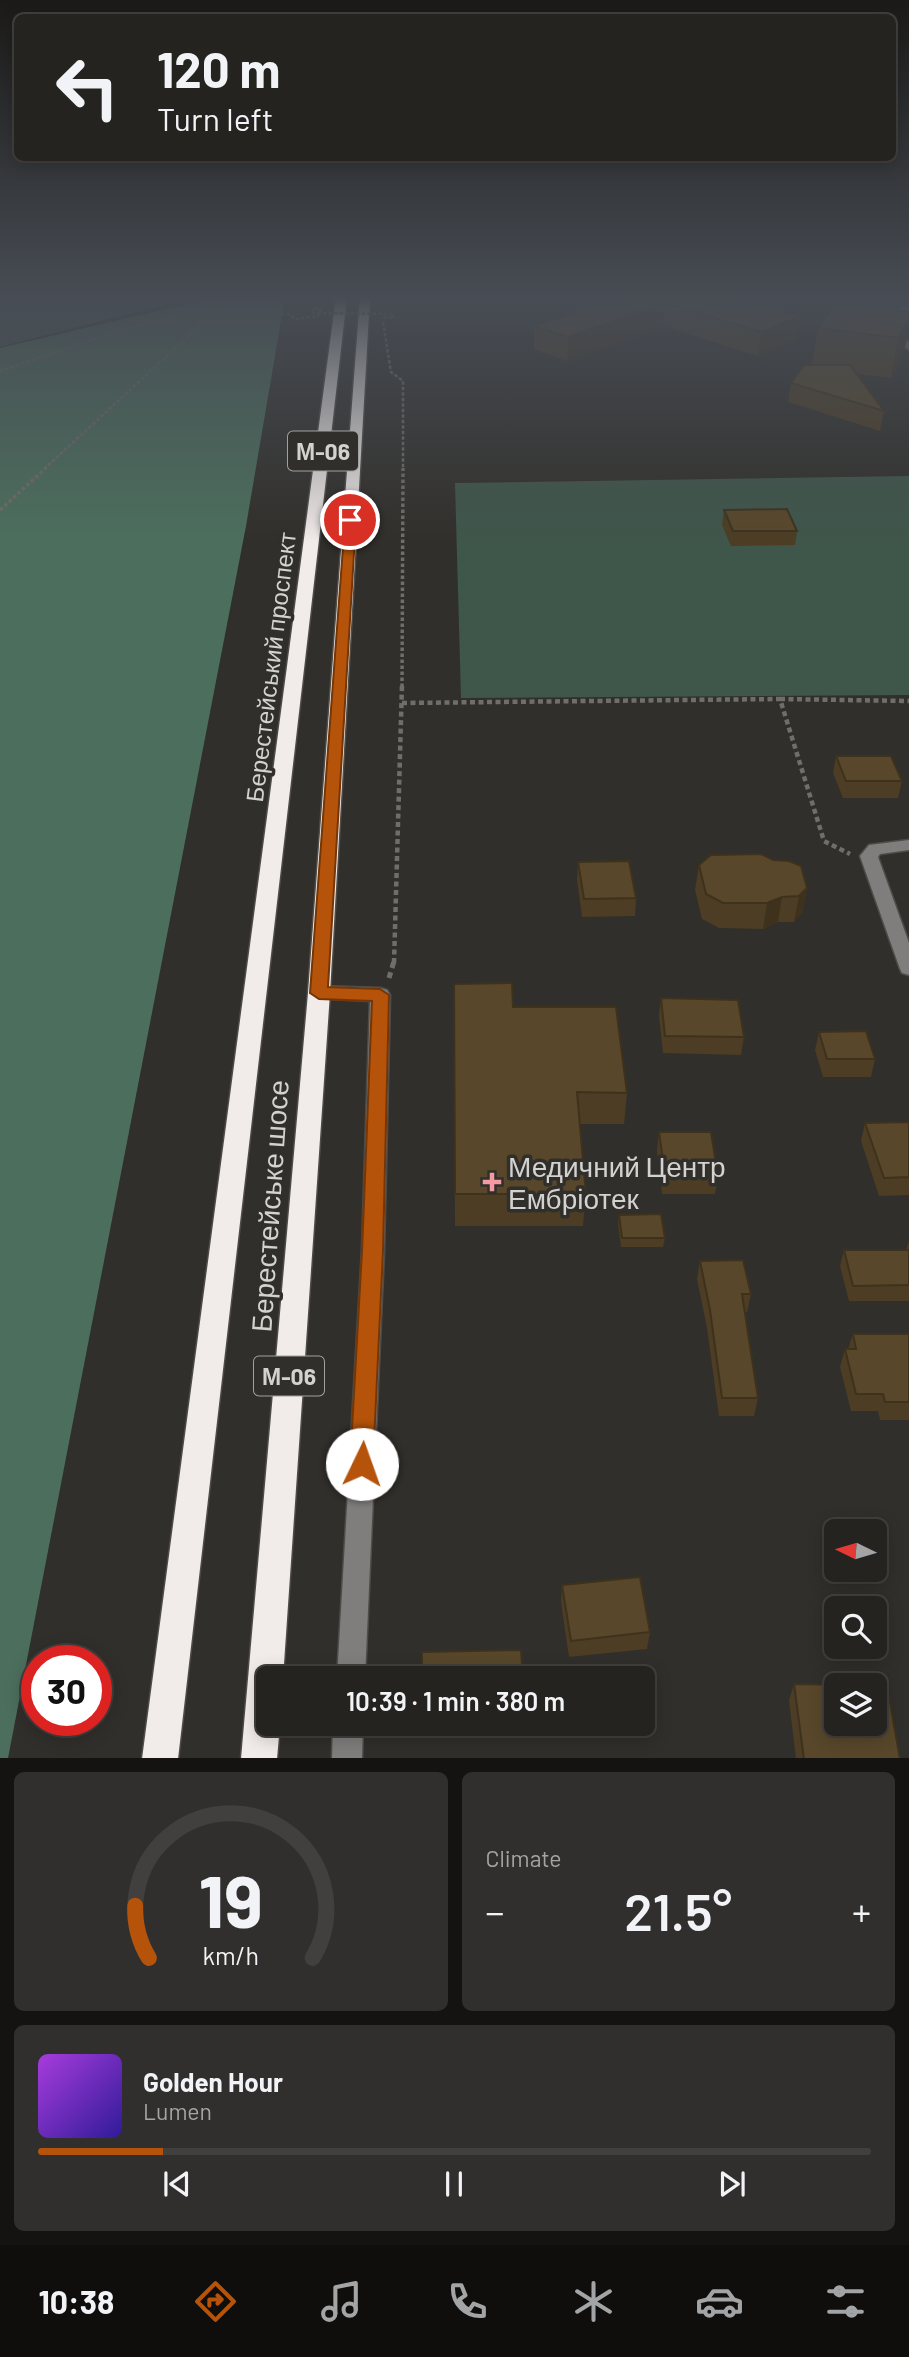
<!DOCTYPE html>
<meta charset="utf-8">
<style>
:root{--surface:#252320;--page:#312f2d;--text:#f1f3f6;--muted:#a3a4a5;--line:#42403e;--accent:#b45309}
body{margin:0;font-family:Barlow,sans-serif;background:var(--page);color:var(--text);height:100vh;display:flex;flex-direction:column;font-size:26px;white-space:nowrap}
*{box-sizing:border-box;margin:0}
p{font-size:23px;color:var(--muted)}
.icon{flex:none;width:38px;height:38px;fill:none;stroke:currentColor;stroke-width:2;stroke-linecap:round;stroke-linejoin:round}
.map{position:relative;height:1758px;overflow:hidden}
.sheet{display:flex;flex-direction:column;gap:14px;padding:14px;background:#141312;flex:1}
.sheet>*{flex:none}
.hud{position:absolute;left:14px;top:14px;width:882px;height:147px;border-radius:10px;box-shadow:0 4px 18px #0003,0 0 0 2px var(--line);background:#252320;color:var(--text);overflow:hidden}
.needle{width:46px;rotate:275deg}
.buttons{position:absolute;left:824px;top:1519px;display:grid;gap:14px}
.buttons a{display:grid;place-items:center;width:63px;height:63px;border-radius:10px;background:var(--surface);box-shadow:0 4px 18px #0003,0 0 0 2px var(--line);font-size:35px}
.speed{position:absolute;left:21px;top:1645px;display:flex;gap:14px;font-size:35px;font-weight:700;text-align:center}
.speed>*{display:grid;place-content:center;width:91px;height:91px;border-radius:50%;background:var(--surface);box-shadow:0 4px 18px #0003,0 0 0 2px var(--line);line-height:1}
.speed .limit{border:10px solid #d22;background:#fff;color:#111}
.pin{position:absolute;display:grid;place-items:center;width:60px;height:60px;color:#fff;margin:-30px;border:4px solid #fff;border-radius:50%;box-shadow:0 2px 7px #0007}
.me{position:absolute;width:77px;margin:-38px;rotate:3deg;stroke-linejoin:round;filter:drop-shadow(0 0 5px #0008)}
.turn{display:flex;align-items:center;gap:24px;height:147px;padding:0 28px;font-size:32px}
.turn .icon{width:91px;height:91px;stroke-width:2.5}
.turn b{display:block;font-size:49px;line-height:60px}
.big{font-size:52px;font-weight:600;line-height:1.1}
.sheet .card{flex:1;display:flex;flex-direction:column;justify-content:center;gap:10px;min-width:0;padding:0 24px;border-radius:10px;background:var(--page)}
.sheet .dial{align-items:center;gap:0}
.dial svg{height:182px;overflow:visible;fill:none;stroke:var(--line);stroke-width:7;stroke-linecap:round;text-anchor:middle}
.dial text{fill:var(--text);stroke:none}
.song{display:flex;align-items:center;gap:21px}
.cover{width:84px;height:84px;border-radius:10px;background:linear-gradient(135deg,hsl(280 70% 55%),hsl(250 70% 35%))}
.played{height:7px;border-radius:4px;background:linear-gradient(90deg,var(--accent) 15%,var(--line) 15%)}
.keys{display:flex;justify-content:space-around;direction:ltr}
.heat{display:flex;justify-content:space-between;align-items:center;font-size:38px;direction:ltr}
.sheet .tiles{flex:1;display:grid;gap:14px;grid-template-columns:1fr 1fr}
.card:last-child{grid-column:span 2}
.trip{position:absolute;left:256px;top:1666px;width:399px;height:70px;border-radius:10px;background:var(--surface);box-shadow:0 4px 18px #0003,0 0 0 2px var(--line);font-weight:600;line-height:70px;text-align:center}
.tabs{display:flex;height:112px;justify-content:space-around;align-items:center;background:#0f0e0d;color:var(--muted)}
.tabs .icon{width:49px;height:49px}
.tabs .selected{color:var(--accent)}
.tabs b{font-size:32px;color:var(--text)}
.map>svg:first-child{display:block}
.green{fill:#3f564a}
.forest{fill:#4c6f5d}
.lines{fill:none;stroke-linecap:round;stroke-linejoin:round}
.minor-casing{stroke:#4e4c49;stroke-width:3}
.highway-casing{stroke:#4e4c49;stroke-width:3}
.path-far3{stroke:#706e6b;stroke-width:2.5;stroke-dasharray:3.5 2;stroke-linecap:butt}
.path-far2{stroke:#706e6b;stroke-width:3.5;stroke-dasharray:3.5 2.5;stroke-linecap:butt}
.path-far1{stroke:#706e6b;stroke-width:4.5;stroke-dasharray:5 3.5;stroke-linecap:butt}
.path{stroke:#706e6b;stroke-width:5;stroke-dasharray:6 4.5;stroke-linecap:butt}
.minor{fill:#807d7d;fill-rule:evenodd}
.highway{fill:#f1ebe9;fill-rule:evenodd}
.path-bridge{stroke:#706e6b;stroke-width:2.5;stroke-dasharray:3.5 2;stroke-linecap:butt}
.wall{fill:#4c3d24}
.shaded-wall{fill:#3e321d}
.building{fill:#58472a;stroke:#3e321d;stroke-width:2}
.route{fill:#b45309;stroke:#753606;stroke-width:2}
.poi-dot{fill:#f49aa2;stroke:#312f2b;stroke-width:2.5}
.labels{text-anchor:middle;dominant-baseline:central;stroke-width:7;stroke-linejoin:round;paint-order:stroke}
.shield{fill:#312f2b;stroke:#a2a19e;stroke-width:2}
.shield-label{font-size:23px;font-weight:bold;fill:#d3d2d0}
.street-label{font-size:24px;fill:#d3d2d0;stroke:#312f2b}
.near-poi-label{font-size:28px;fill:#d3d2d0;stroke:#312f2b;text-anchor:start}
.near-street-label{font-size:28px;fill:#d3d2d0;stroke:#312f2b}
</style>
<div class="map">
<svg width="909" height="1759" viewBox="0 0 909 1759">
<rect width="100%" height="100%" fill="#312f2b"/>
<path class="green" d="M 0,297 L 195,297 L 0,347 Z
M 909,476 L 909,695 L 461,698 L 455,483 Z"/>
<path class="forest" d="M 217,297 L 285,297 L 246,526 L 8,1758 L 0,1758 L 0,348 Z"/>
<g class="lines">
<g class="minor-casing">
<path id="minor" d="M 363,297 L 527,297 L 523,300 L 367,300 Z
M 819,297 C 843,297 857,306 876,319 L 909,305 L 909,311 L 882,323 L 909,342 L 909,350 L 847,307 Z
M 909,840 L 909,850 L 880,854 L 878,857 L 909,943 L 909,975 L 902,973 L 900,969 L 860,856 L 869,845 Z
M 319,986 L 380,988 L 387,990 L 390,995 L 384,1251 L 365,1678 L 337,1678 L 362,1251 L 370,1001 L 312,998 L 309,993 L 312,988 Z
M 333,1724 L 363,1724 L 362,1759 L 332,1759 Z"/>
</g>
<g class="highway-casing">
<path id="highway" d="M 336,297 L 347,297 L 178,1759 L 142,1759 Z
M 360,297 L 370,297 L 330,993 L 283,1678 L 268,1678 L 268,1724 L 280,1724 L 277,1759 L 241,1759 L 308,993 Z"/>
</g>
<path class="path-far3" d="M 383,317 L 393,318
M 383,322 L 391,372 L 403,381 L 403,469
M 0,371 L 125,329 L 210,308 L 240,297
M 44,469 L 191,334 L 210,308 L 288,314 L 297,319 L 318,316 L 321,309 L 314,308"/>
<path class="path-far2" d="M 0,510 L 46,468
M 402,687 L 403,468"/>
<path class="path-far1" d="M 780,699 L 909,701
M 402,703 L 780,699 L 824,841 L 850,854
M 394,963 L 402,685"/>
<path class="path" d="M 389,978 L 394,961"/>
<use href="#minor" class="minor"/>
<use href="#highway" class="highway"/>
<path class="path-bridge" d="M 314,308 L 312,313 L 393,314 L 393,318"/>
</g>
<path class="wall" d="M 620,297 L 735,297 L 796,339 L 758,356 L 663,326 L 567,361 L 534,349 L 534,326 Z
M 909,312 L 909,326 L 904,352 L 891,378 L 857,374 L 884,411 L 880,431 L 788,402 L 791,383 L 812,365 L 818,328 Z
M 724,510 L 797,531 L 795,545 L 731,546 L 722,525 Z
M 836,756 L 902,781 L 898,798 L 843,798 L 833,773 Z
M 578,862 L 636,898 L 635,916 L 582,917 L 577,879 Z
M 699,865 L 807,888 L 802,913 L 794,922 L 778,922 L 763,929 L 719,928 L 702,919 L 695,890 Z
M 454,984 L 513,1007 L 627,1093 L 624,1124 L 580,1124 L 586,1194 L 583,1226 L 455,1226 Z
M 661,998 L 744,1037 L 741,1055 L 663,1053 L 659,1016 Z
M 819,1032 L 875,1059 L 871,1077 L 823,1077 L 815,1050 Z
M 909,1122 L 909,1195 L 879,1196 L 861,1141 L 865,1123 Z
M 659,1132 L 718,1176 L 715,1194 L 662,1194 L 657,1150 Z
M 619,1215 L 665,1238 L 663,1247 L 621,1247 L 618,1224 Z
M 909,1241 L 909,1301 L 849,1301 L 840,1266 L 844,1250 L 906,1250 Z
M 700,1261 L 751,1294 L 747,1312 L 745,1312 L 758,1398 L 754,1416 L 719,1416 L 707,1328 L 697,1279 Z
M 853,1334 L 909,1334 L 909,1420 L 880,1420 L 878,1411 L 851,1411 L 840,1367 L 845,1349 L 848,1349 Z
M 562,1585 L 650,1632 L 647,1649 L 569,1657 L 561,1602 Z
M 794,1684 L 900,1759 L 796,1759 L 789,1700 Z"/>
<path class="shaded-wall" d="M 665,303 L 663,326 L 567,361 L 568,337 Z
M 800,316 L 796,339 L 758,356 L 761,332 Z
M 909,318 L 909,326 L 904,352 L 891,378 L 898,338 Z
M 807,888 L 802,913 L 794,922 L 799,896 Z
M 782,897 L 778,922 L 763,929 L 767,903 Z"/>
<path class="building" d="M 620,297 L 735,297 L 800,316 L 761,332 L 665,303 L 568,337 L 534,326 Z
M 836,303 L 909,312 L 909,318 L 898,338 L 818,328 Z
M 804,365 L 850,365 L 884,411 L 791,383 Z
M 787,509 L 797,531 L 733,531 L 724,510 Z
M 836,756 L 891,756 L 902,781 L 846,781 Z
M 761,854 L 773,860 L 789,861 L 801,866 L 807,888 L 799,896 L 782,897 L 767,903 L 723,903 L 706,894 L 699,865 L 711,855 Z
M 629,861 L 636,898 L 584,899 L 578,862 Z
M 512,983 L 513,1007 L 616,1007 L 627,1093 L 577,1092 L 586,1194 L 455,1194 L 454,984 Z
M 661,998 L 738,1000 L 744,1037 L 665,1036 Z
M 866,1031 L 875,1059 L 827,1059 L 819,1032 Z
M 909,1122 L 909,1177 L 884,1178 L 865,1123 Z
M 659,1132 L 711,1132 L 718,1176 L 665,1175 Z
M 661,1214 L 665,1238 L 622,1238 L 619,1215 Z
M 844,1250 L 909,1250 L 909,1285 L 853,1286 Z
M 743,1260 L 751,1294 L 742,1294 L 758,1398 L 722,1398 L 710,1310 L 700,1261 Z
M 853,1334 L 909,1334 L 909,1402 L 885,1402 L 883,1394 L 856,1394 L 845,1349 L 856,1349 Z
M 640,1577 L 650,1632 L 571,1641 L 562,1585 Z
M 521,1650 L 523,1678 L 422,1678 L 422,1652 Z
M 794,1684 L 848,1685 L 836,1685 L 836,1724 L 875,1724 L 875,1686 L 887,1686 L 900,1759 L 804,1759 Z"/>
<linearGradient id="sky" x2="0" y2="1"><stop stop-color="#1b1a18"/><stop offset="0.55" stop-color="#484d55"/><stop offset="1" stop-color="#484d55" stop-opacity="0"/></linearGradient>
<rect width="909" height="543" fill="url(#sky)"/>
<path class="route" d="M 350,516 L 356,520 L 328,987 L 380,989 L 389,995 L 383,1251 L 373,1464 L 370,1472 L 362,1475 L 353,1472 L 350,1464 L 362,1251 L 372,1001 L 319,999 L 310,993 L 345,520 Z"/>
<path class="poi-dot" d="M488.5 1171.5h7v7h7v7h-7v7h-7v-7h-7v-7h7z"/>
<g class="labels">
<g class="shield">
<rect x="288" y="431.5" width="70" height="39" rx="5"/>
<rect x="254" y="1356.5" width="70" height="39" rx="5"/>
</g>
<g class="shield-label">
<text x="323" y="451">М-06</text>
<text x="289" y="1376">М-06</text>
</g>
<g class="street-label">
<text transform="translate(270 667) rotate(-83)">Берестейський проспект</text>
</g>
<g class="near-poi-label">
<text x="508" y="1166">Медичний Центр<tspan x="508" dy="32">Ембріотек</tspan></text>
</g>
<g class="near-street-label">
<text transform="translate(269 1206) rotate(-86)">Берестейське шосе</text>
</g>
</g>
</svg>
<div class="buttons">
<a><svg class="needle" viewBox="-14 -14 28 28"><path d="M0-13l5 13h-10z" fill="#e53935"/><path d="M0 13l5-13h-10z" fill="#a3a4a5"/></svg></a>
<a><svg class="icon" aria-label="search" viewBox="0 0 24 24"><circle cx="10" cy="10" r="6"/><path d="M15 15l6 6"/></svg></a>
<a><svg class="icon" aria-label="layers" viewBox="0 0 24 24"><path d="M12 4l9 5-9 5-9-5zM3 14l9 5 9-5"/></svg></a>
</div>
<div class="speed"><div class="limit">30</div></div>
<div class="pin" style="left:350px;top:520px;background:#d93025"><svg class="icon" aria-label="arrive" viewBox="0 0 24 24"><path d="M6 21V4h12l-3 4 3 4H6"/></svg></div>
<svg class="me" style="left:362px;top:1464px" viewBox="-20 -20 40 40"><circle r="19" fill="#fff"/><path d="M0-13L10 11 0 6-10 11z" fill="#b45309"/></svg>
<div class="trip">10:39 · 1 min · 380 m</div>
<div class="hud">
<div class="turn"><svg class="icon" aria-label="left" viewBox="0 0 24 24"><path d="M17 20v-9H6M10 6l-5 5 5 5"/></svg><div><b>120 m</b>Turn left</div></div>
</div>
</div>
<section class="sheet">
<div class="tiles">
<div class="card dial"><svg viewBox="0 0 100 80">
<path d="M14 69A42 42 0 1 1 86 69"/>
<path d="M14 69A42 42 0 0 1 8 46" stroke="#b45309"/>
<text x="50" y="56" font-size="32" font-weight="700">19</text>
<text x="50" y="72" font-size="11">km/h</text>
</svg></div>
<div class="card"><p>Climate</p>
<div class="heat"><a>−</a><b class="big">21.5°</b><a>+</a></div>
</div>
<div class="card">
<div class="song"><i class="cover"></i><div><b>Golden Hour</b><p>Lumen</p></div></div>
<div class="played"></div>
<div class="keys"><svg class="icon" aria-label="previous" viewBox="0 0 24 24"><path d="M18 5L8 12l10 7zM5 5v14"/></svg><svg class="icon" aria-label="pause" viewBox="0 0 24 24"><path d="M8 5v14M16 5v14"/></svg><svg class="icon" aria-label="next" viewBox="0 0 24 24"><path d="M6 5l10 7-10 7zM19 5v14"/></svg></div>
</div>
</div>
</section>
<nav class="tabs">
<b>10:38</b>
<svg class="icon selected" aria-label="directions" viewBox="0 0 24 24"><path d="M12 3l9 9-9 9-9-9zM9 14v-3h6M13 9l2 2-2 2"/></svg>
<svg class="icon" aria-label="music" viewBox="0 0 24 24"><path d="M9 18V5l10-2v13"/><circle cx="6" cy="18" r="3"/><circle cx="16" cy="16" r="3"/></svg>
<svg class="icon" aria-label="phone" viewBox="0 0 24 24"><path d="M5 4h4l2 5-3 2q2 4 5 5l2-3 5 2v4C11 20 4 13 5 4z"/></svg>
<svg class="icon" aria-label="climate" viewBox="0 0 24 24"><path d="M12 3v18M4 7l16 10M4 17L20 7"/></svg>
<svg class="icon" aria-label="car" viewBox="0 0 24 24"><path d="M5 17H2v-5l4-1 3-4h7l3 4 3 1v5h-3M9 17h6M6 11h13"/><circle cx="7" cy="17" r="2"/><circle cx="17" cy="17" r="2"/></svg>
<svg class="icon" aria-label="filters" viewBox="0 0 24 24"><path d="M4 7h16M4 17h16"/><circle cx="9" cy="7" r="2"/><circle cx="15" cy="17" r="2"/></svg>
</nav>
